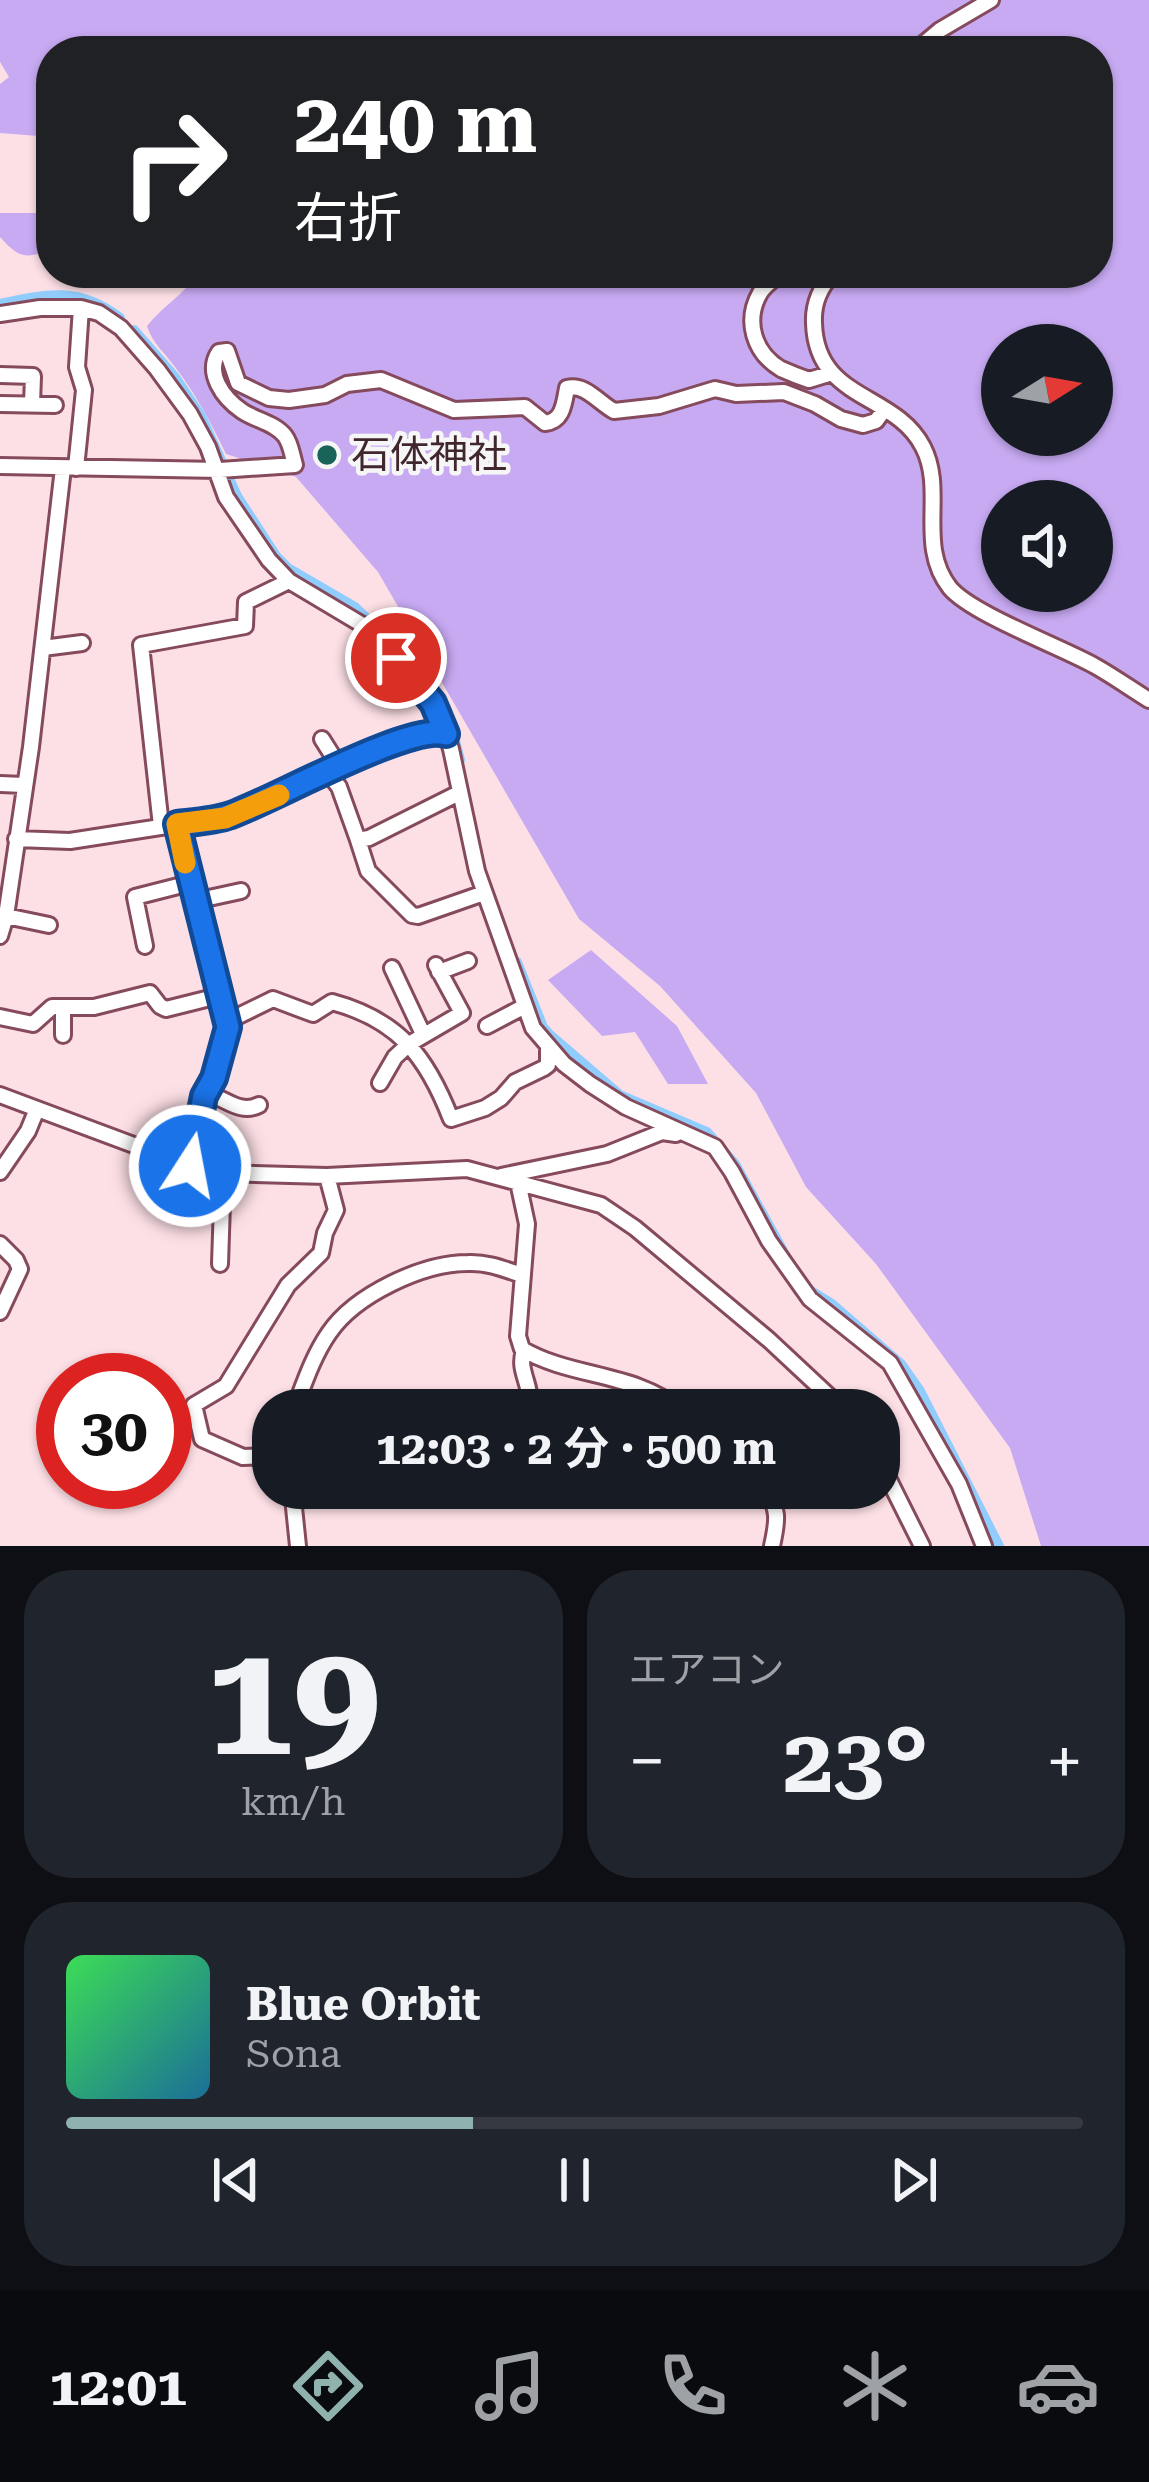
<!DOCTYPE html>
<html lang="ja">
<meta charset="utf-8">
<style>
:root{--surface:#171b24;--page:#20242c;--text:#f1f3f6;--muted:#9ea1a6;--line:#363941;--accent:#90b2af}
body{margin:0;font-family:"Roboto Serif","Noto Sans JP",serif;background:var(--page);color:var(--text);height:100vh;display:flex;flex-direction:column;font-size:45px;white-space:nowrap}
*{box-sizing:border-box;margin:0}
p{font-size:39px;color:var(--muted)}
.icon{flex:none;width:66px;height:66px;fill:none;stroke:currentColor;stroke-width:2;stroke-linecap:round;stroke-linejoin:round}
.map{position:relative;height:1546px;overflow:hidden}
.sheet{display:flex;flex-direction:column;gap:24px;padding:24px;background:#0d0f14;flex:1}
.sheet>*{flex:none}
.hud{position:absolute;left:36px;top:36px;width:1077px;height:252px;border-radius:48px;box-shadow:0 3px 9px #0004;background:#202124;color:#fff;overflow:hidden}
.needle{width:78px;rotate:79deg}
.tools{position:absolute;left:981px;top:324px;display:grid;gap:24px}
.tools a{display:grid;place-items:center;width:132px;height:132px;border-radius:50%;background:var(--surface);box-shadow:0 3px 9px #0004;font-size:60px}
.speed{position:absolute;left:36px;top:1353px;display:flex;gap:24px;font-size:60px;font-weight:700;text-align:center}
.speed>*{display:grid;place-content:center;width:156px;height:156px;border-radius:50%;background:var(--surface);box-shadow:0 3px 9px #0004;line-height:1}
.speed .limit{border:18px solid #d22;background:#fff;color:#111}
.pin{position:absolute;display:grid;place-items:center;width:102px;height:102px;color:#fff;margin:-51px;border:6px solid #fff;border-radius:50%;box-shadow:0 3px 12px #0007}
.me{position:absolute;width:132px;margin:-66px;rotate:11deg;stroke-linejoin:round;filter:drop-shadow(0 0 9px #0008)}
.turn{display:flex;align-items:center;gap:42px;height:252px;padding:0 60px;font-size:54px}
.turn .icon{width:156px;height:156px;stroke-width:2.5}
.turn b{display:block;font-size:84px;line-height:102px}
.big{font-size:90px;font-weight:700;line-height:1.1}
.sheet .tile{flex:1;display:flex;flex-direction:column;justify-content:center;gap:18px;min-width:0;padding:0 42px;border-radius:48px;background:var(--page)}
.sheet .dial{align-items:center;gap:0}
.dial b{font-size:156px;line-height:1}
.song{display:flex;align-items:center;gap:36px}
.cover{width:144px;height:144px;border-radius:18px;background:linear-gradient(135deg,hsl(130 70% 55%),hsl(200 70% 35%))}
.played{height:12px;border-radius:6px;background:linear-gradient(90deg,var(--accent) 40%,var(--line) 40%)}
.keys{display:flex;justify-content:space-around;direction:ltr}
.heat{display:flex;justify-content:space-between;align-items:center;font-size:66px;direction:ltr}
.sheet .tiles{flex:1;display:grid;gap:24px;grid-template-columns:1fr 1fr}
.tile:last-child{grid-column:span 2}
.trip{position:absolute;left:252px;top:1389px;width:648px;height:120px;border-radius:48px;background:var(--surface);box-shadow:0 3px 9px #0004;font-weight:700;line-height:120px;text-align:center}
.dock{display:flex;height:192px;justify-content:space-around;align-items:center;background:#090b0e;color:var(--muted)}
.dock .icon{width:84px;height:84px}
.dock .active{color:var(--accent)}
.dock b{font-size:54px;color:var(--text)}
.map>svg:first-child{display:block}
.green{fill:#c8aaf3;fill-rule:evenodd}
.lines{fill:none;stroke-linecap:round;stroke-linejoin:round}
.canal{stroke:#91cdfc;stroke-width:10}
.minor-casing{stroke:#854a5b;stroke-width:20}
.minor{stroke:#fff;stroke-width:14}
.route-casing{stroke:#114b97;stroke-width:30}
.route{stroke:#1a73e8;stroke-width:21}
.slow{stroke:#f59e0b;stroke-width:21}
.poi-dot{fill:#196359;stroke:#f6f6f6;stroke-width:4.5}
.labels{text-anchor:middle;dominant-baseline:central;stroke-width:9;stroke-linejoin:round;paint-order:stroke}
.poi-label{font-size:39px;fill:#40262d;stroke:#f6f6f6;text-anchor:start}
</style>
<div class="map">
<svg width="1149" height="1546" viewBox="0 0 1149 1546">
<rect width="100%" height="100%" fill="#fde0e6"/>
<path class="green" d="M 0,0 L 1149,0 L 1149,1546 L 1041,1546 L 1010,1448 L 876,1264 L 806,1187 L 756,1093 L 660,986 L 579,919 L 378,572 L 296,477 L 226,454 C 211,423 196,394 175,367 C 165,353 152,343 147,326 C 163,306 184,294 199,273 L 1098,273 L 1098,51 L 51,51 L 51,137 L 0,133 L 0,84 L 9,77 L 0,62 ZM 1002,345 L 1092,345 L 1092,435 L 1002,435 ZM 1002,501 L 1092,501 L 1092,591 L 1002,591 Z
M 0,213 L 36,213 L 51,225 L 51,250 C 24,259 19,258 0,237 Z
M 591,950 L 677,1026 L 708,1084 L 668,1084 L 635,1032 L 602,1036 L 548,980 Z"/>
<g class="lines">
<path class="canal" d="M 0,304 C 45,293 81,287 120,318
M 134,330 L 175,377 L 201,416 L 237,496 L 276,556 L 288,568 L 355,607 L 428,678 L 447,710 L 460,760
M 517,962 L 543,1027 L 549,1034 L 620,1095 L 707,1132 L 735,1164 L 788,1260
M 803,1286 L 832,1304 L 901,1364 L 920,1391 L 999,1546"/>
<g class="minor-casing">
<path id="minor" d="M 915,51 L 940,30 L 991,0
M 781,273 C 774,279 765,285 760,293 C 744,321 754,353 781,369 C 790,373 800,377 809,380 L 832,373
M 833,273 C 820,288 813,303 814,323 C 816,401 895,392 923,447 C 946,491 916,545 950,588 C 972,614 1061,647 1095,666 C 1113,676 1131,689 1149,700
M 0,314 L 40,308 L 81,308 L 99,313 L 121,328 L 157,369 L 190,414 L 208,447 L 226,497 L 269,560 L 289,581 L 361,624 L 415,679 L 442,720 L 451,749 L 477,871 L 533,1028 L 564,1064 L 590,1084 L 626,1107 L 715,1147 L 732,1172 L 769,1241 L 810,1299 L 890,1363 L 959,1484 L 984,1546
M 0,375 L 33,376 L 32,404
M 0,404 L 55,405
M 0,466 L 220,470 L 295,465 C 292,455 291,444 285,436 C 275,423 255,420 242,411 C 223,398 205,373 219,352 L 227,351 L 238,383 L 269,398 L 289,400 L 325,395 L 347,384 L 381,380 L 454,410 L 525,407 L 545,423 C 563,421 564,404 567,388 C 585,383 599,403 614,411 L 659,406 L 715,389 L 736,394 L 784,392 L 815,404 L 841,419 L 863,425 L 876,421 L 884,410
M 76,468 L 84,390 L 77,367 L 81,308
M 43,648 L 82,643
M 322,739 L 339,766
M 328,772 L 339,787 L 358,840 L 369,838 L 459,793
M 0,784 L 24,785
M 177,824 L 190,883 L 222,995
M 161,826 L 141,645 L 245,626 L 246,602 L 289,581
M 16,839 L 70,841 L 225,817 L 399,741 L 432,731 L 446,734
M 358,840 L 368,871 L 412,915 L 418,916 L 484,893
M 195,901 L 241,891
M 6,916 L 49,925
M 0,936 L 6,916 L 31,747 L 63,468
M 145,946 L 135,897 L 190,883
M 392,968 L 423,1034
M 439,972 L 468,961
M 0,1017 L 33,1024 L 52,1007 L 94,1007 L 150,993 L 160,1006 L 166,1009 L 222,995 L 228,1021 L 227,1037 L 214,1078 L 204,1096 L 190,1166
M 228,1021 L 273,999 L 313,1014 L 332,1002 C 399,1020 427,1057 451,1119 L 485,1108 L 501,1098 L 515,1082 L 544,1068 L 548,1065 L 548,1048
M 487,1026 L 525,1006
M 63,1035 L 63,1007
M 380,1083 L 395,1057 L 409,1044 L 462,1013 L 436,965
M 205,1093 C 225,1097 239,1115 259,1105
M 0,1095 L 190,1166 L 223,1173 L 327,1176 L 467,1169 L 601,1205 L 635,1228 L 769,1340 L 844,1410
M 0,1172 L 28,1131 L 37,1109
M 501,1176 L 607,1154 L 662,1132 L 676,1134
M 518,1182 L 527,1224 L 518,1336 L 522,1349 C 571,1378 635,1372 680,1410
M 0,1244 L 16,1260 L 20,1269 L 0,1312
M 220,1264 L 223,1173
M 294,1410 C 304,1384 313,1356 329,1333 C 355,1295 422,1263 468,1263 C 487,1262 504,1269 522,1275
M 466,1410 C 486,1409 513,1414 529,1403 C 532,1385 517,1370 524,1351
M 273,1456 L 243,1457 L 202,1439 L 194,1405 L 226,1386 L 288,1285 L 321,1253 L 325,1233 L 336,1210 L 327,1176
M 879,1460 L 922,1546
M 292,1488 L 298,1546
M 762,1488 C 781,1506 777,1523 772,1546"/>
</g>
<use href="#minor" class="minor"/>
</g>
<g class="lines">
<g class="route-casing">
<path id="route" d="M 190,1166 L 204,1096 L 214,1078 L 228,1027 L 177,824 C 195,822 214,821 231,815 C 275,799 410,723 446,734 L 433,703 L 396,658"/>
</g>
<use href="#route" class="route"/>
<path class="slow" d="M 185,863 L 177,824 L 225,818 L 279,795"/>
</g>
<circle class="poi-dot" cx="327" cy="455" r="12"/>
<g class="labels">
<g class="poi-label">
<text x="351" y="455">石体神社</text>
</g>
</g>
</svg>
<div class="tools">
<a><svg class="needle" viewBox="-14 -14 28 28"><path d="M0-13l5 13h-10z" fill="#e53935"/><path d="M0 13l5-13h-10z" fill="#9ea1a6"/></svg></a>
<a><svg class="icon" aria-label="sound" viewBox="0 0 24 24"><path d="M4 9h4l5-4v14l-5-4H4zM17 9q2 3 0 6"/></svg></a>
</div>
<div class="speed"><div class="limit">30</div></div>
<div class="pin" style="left:396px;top:658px;background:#d93025"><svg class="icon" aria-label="arrive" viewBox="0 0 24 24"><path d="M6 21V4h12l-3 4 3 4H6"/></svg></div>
<svg class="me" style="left:190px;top:1166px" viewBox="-20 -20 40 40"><circle r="17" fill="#1a73e8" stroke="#fff" stroke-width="3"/><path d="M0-11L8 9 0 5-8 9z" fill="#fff"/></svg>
<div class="trip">12:03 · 2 分 · 500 m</div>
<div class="hud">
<div class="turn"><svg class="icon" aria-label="right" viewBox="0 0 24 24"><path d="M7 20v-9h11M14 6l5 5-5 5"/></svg><div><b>240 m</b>右折</div></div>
</div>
</div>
<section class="sheet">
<div class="tiles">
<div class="tile dial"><b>19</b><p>km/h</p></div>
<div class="tile"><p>エアコン</p>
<div class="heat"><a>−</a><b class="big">23°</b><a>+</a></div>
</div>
<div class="tile">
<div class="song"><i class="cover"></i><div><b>Blue Orbit</b><p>Sona</p></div></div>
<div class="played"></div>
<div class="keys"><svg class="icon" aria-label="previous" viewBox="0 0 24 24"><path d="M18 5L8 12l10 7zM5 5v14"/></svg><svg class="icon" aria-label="pause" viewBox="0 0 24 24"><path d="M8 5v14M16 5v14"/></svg><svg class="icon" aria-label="next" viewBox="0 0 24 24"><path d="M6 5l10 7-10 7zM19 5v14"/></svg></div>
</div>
</div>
</section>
<nav class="dock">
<b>12:01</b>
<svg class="icon active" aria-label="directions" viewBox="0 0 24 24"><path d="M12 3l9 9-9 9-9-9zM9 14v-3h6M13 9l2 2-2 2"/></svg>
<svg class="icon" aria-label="music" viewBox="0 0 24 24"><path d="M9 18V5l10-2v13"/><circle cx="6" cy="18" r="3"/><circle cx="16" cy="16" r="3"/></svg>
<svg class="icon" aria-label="phone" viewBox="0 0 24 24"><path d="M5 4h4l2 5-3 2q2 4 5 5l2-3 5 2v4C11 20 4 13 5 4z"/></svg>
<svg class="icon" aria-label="climate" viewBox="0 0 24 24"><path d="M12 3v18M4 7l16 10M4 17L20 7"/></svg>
<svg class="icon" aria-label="car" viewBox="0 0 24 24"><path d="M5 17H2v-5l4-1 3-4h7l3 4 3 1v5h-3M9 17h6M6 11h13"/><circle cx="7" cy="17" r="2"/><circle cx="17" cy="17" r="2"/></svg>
</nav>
